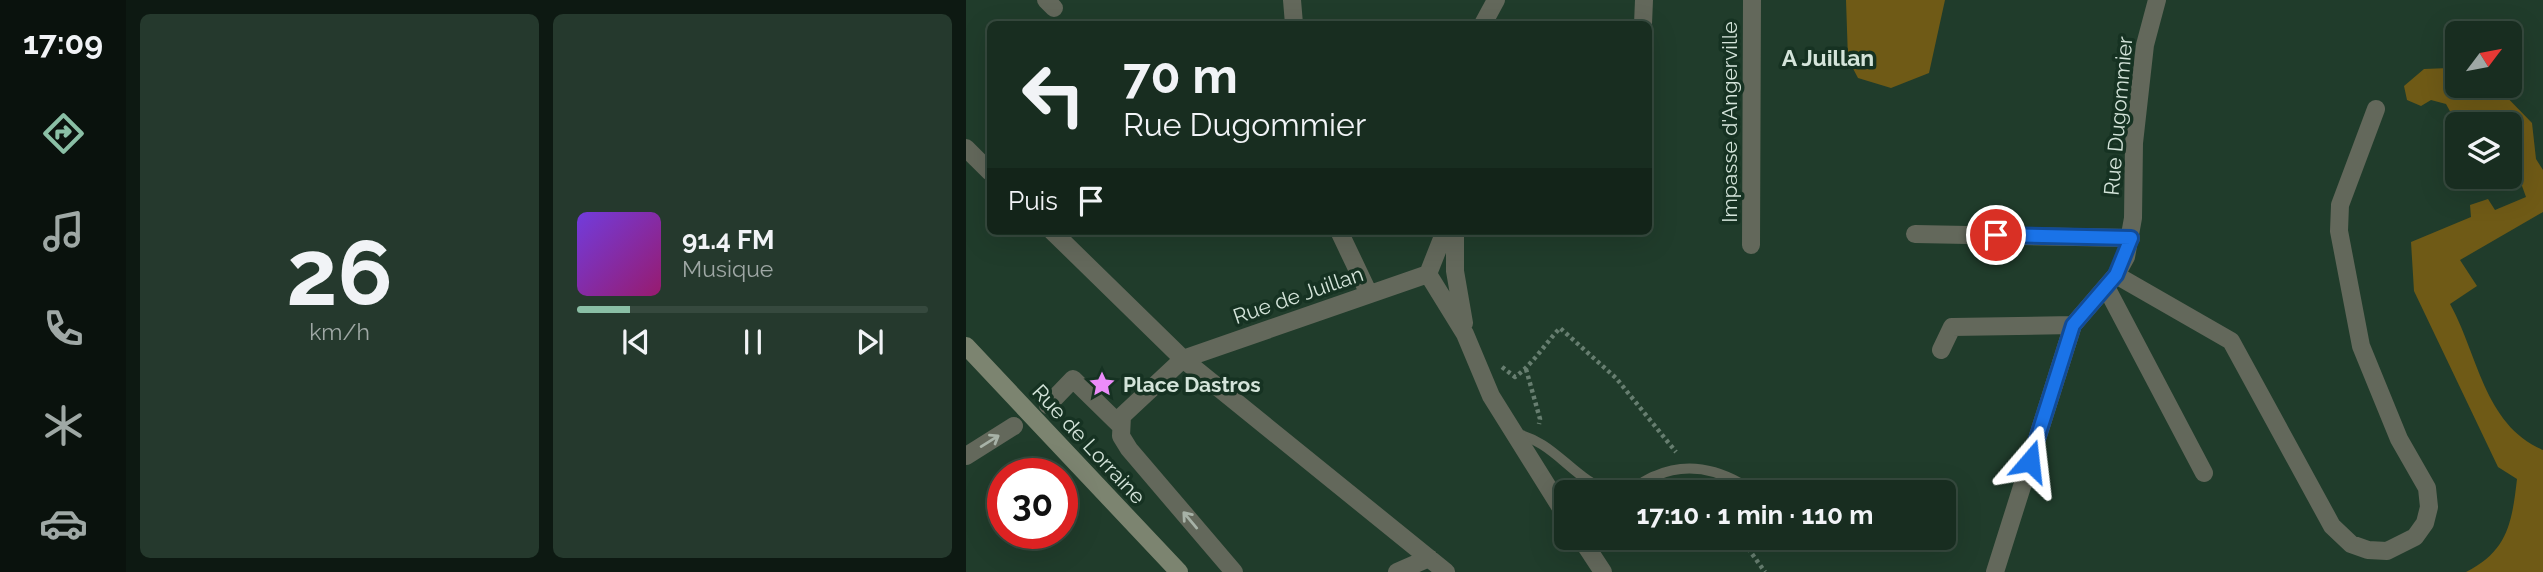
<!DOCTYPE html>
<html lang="fr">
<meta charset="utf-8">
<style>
:root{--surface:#182d20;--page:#25392d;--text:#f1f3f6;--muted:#9fa8a5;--line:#36493e;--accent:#8abfa5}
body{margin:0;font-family:Raleway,sans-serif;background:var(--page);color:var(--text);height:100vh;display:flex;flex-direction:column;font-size:26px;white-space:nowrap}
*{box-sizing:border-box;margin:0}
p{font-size:23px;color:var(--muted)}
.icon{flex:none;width:38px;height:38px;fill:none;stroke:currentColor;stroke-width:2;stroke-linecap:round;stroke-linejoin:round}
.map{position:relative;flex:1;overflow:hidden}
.side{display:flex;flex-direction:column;gap:14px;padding:14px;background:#0d1912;width:840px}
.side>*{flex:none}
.hud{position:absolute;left:21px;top:21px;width:665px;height:214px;border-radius:10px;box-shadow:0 7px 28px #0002,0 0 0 2px var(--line);background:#182d20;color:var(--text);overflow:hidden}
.needle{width:46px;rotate:58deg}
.tools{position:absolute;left:1479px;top:21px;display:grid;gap:14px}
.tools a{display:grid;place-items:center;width:77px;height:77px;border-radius:10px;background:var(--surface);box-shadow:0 7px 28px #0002,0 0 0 2px var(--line);font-size:35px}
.speed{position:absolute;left:21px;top:458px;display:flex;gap:14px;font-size:35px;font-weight:700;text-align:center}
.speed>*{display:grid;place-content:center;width:91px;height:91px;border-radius:50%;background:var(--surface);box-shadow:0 7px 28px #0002,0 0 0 2px var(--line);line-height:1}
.speed .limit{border:10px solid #d22;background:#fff;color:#111}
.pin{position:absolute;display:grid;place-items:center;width:60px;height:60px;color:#fff;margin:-30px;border:4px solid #fff;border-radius:50%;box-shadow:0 2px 7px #0007}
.me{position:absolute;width:77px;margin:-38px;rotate:17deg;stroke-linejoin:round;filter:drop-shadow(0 0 5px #0008)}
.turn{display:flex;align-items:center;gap:24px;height:147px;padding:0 21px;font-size:32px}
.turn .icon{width:91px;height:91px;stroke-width:2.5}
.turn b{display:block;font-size:49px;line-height:60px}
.then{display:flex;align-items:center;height:66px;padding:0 21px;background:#0003;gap:14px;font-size:26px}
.side .card{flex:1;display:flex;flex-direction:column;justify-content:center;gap:10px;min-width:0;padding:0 24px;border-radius:10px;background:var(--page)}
.side .dial{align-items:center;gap:0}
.dial b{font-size:91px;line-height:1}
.song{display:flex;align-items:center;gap:21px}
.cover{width:84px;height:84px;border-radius:10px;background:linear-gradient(135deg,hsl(260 70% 55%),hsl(320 70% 35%))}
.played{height:7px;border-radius:4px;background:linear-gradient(90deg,var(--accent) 15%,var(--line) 15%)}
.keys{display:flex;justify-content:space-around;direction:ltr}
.side .tiles{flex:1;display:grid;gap:14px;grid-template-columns:repeat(2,1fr)}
.trip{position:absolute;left:588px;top:480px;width:402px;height:70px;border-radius:10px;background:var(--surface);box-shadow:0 7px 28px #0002,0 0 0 2px var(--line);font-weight:700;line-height:70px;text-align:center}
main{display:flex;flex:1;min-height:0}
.dock{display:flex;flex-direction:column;width:126px;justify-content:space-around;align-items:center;background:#0a120d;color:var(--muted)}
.dock .icon{width:49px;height:49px}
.dock .current{color:var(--accent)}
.dock b{font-size:32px;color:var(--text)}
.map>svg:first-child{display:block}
.forest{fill:#6f5a16}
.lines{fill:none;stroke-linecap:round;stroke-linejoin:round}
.path{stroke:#677e70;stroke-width:4.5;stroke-dasharray:3.5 3.5;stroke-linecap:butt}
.lane{stroke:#63685b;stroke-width:10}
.street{stroke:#63685b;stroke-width:18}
.secondary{stroke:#7c8470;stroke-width:18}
.oneway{stroke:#a7b2a7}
.route-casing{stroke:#114b97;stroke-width:18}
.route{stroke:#1a73e8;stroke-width:12}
.labels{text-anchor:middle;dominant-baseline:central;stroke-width:7;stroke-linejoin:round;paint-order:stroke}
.street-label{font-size:21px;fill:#d4e4da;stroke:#163222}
.poi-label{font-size:21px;font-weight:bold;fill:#d4e4da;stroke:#163222;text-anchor:start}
.neighbourhood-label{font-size:23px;font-weight:bold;fill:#d4e4da;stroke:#163222}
</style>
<main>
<nav class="dock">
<b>17:09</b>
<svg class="icon current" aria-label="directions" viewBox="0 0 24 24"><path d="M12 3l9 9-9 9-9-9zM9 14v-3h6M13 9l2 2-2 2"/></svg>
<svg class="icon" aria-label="music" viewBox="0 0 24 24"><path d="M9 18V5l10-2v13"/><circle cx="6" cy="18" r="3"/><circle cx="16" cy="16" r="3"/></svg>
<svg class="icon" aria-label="phone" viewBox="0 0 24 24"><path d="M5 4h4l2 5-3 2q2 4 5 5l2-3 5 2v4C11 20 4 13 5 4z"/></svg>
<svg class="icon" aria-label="climate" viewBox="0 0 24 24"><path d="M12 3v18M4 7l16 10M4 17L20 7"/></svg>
<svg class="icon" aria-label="car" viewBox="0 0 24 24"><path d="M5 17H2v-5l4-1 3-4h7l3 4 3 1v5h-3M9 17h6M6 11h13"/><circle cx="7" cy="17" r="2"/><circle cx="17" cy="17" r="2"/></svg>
</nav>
<section class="side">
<div class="tiles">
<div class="card dial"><b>26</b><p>km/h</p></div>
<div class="card">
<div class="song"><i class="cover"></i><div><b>91.4 FM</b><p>Musique</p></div></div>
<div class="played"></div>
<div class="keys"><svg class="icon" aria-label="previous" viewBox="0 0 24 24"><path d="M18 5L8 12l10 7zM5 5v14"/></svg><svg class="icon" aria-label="pause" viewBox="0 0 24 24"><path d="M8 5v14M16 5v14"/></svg><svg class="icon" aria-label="next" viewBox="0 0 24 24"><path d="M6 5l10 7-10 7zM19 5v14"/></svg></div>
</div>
</div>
</section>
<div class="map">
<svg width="1577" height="572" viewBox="0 0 1577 572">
<rect width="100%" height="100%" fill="#203c2b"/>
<path class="forest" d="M 880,0 L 979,0 L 963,73 L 925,88 L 892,78 L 882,59 Z
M 1483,68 L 1491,71 L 1491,86 L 1530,86 L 1566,123 L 1570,159 L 1577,170 L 1577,212 L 1494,260 L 1511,286 L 1484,304 C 1512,354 1518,425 1577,450 L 1577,572 L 1500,572 C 1542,551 1546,522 1551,479 L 1532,467 L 1448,291 L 1445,242 L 1505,217 L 1504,205 L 1522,199 L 1529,210 L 1560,197 L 1547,161 L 1544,162 L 1544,124 L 1491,124 L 1480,104 L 1465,100 L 1455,106 L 1441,100 L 1438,86 L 1458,69 Z"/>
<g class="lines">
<path class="path" d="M 536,367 L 549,377 C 568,363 578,345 594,328 L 650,378 L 710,452
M 560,369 L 574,419 L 573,424
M 774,537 L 799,572"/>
<path class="lane" d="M 547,433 C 590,441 606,480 646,492
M 659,492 C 670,488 678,480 689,476 C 718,463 747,468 774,483"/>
<path class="street" d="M 80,0 L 88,8
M 326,0 L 328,24
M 517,24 L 530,0
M 677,24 L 678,0
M 0,148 L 24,172
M 86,231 L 217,359 L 480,572
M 373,231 L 403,294
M 489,231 L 489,271 L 498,323
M 949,234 L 1165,238
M 785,245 L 786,0
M 462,274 L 499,334 L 525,396 L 600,516
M 462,274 L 479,231
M 1150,275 L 1265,341 L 1366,526 L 1385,544 L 1402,550 L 1421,551 L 1449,537 L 1459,523 L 1463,507 L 1461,488 L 1433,439 L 1395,346 L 1373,231 L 1374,205 L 1410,109
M 1140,287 L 1238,473
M 975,350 L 986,327 L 1107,325
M 82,405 L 107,379 L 154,425
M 0,456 L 48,426
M 614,537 L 637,572
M 268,572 L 163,449 L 155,436 L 156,416 L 217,359 L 462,274
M 431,572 L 463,558
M 1029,572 L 1107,325 L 1150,275 L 1160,257 L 1167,218 L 1168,143 L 1179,45 L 1191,0"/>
<path class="secondary" d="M 0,346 L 213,572"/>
</g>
<defs><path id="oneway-shaft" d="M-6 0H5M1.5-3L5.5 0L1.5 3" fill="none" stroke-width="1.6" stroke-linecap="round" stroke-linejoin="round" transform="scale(1.75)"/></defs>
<g class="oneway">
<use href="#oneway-shaft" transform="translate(24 441) rotate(-32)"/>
<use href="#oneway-shaft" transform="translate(224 520) rotate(-130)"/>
</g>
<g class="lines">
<g class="route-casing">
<path id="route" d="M 1030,235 L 1165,238 L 1150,275 L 1107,325 L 1064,461"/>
</g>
<use href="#route" class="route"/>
</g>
<defs>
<g id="sight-bare" transform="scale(2.1)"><path d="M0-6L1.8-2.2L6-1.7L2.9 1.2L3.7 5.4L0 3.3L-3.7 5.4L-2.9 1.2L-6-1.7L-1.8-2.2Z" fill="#ec8cfa" stroke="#163222" stroke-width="2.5" paint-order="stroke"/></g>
</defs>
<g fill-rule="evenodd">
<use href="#sight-bare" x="136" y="384"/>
</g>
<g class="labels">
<g class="street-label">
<text transform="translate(1152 116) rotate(-85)">Rue Dugommier</text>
<text transform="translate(763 122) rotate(-90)">Impasse d'Angerville</text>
<text transform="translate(332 295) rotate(-19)">Rue de Juillan</text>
<text transform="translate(123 444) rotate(47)">Rue de Lorraine</text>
</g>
<g class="poi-label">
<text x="157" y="384">Place Dastros</text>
</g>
<g class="neighbourhood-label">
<text x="862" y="57">A Juillan</text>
</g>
</g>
</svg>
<div class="tools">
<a><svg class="needle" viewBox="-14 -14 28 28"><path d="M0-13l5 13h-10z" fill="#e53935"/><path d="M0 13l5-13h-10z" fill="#9fa8a5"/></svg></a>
<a><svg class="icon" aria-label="layers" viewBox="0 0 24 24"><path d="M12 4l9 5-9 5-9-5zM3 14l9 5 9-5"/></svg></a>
</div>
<div class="speed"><div class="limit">30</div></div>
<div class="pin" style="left:1030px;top:235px;background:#d93025"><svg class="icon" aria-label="arrive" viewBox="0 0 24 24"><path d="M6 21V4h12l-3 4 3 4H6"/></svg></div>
<svg class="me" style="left:1064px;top:461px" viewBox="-20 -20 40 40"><path d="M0-17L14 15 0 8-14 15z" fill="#1a73e8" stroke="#fff" stroke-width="4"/></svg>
<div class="trip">17:10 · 1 min · 110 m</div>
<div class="hud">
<div class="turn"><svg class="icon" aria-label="left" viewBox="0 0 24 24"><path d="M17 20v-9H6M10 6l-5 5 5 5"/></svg><div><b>70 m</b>Rue Dugommier</div></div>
<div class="then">Puis<svg class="icon" aria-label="arrive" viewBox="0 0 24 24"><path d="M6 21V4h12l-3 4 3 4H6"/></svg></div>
</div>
</div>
</main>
